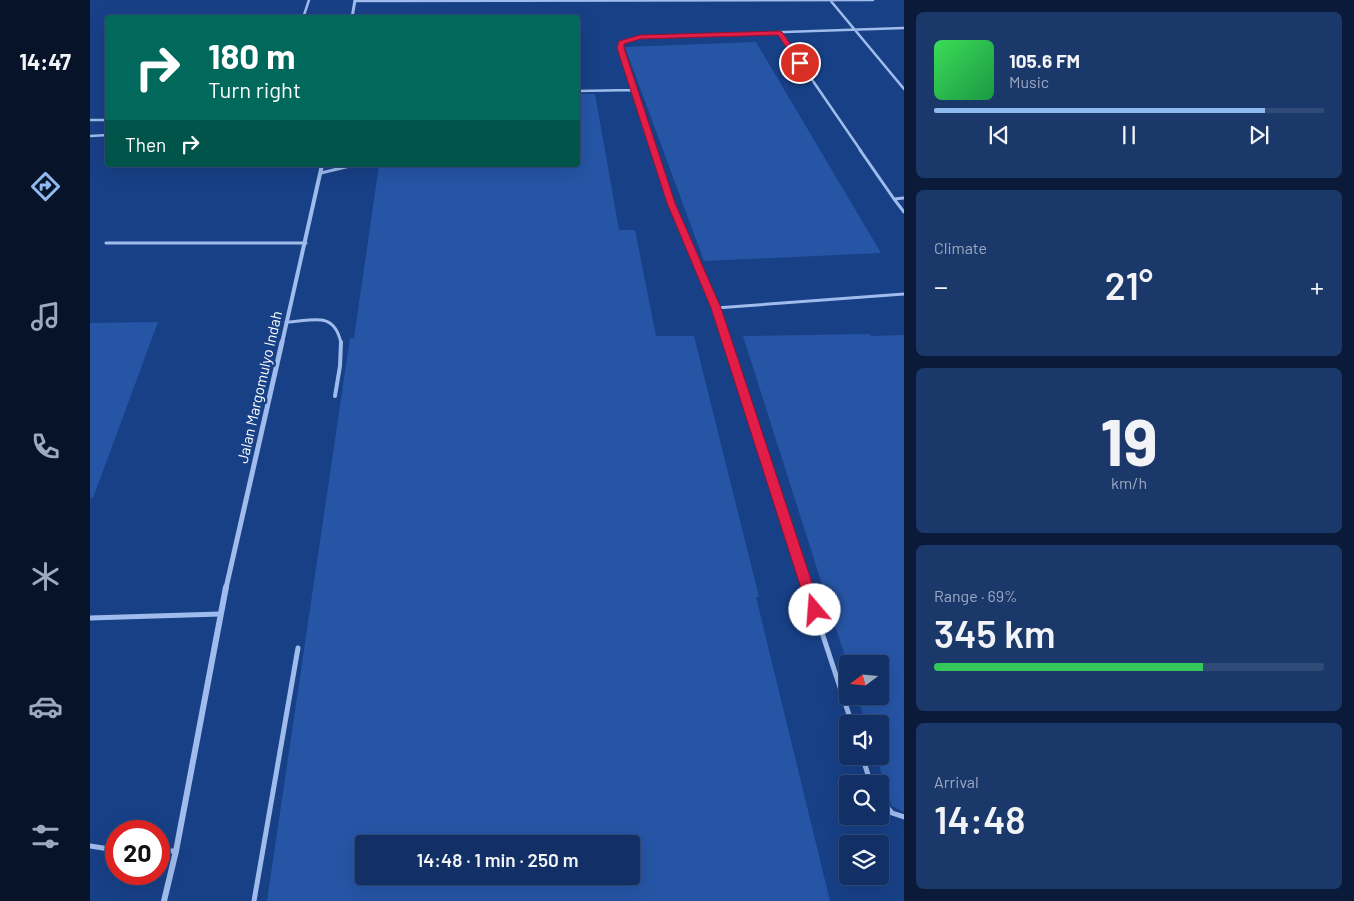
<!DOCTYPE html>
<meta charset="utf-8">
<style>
:root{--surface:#123065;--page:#1b386b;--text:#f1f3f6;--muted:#9ca9bf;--line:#314b79;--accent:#90b9f0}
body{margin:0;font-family:Barlow,sans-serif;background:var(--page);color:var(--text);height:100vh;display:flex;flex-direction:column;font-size:19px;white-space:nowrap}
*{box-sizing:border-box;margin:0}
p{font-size:16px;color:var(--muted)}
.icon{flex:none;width:28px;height:28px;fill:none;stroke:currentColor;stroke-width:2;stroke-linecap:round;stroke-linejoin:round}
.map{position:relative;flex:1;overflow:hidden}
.panel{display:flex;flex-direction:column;gap:12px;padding:12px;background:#0a1a38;width:450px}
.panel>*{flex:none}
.guide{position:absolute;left:15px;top:15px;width:475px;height:152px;border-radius:5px;box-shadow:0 5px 20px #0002,0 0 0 1px var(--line);background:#00695c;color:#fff;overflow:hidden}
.needle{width:32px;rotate:254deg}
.fabs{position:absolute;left:749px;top:655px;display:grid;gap:10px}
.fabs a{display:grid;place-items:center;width:50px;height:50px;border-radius:5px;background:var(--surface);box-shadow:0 5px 20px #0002,0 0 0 1px var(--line);font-size:25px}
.speed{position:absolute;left:15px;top:820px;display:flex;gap:10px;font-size:25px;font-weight:700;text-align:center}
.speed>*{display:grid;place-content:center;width:65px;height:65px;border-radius:50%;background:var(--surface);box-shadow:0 5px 20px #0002,0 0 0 1px var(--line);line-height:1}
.speed .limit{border:8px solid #d22;background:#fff;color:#111}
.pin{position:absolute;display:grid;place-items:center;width:42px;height:42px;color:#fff;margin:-21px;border:2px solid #fff;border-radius:50%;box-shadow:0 1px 5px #0007}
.me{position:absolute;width:55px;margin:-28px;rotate:342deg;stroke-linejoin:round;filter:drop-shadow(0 0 4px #0008)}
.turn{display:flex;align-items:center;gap:18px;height:105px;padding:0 20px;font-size:22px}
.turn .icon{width:65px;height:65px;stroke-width:2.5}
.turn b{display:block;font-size:35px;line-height:42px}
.then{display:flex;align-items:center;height:48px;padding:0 20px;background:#0003;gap:10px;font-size:19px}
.big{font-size:38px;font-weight:600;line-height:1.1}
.panel .card{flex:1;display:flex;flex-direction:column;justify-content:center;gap:8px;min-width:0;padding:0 18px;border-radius:8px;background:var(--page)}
.panel .dial{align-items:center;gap:0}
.dial b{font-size:65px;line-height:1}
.song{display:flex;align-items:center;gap:15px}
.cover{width:60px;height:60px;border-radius:8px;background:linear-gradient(135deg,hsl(130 70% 55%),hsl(140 70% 35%))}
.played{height:5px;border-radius:2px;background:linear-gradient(90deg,var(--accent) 85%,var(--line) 85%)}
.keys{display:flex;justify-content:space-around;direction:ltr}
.heat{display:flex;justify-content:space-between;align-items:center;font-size:28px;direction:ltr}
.charge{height:8px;border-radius:4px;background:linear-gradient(90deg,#34c759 69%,var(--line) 0)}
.trip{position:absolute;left:265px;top:835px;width:285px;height:50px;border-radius:5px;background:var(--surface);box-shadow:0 5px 20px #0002,0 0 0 1px var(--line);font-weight:600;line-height:50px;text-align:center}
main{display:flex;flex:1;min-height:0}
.tabs{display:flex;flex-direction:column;width:90px;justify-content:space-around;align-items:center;background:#071328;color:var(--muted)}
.tabs .icon{width:35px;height:35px}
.tabs .current{color:var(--accent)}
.tabs b{font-size:22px;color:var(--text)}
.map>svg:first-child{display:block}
.building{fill:#2655a6;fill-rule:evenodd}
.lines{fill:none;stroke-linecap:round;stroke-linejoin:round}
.service-far3{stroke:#9fbced;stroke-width:2.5}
.service-far2{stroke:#9fbced;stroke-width:3}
.service-far1{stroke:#9fbced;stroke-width:4}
.service{stroke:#9fbced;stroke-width:5}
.minor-far3{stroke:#9fbced;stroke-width:3}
.minor-far2{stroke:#9fbced;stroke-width:4}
.minor-far1{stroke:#9fbced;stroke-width:5}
.minor{stroke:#9fbced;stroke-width:6}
.route{fill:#e11d48;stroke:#92132f}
.labels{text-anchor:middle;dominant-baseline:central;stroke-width:5;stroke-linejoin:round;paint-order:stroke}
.street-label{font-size:15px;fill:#fff;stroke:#184087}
</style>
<main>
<nav class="tabs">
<b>14:47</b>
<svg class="icon current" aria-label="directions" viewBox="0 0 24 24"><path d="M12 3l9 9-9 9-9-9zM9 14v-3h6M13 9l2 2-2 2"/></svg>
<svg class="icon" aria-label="music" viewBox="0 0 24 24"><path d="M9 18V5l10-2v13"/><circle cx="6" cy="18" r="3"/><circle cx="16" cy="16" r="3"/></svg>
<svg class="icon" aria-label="phone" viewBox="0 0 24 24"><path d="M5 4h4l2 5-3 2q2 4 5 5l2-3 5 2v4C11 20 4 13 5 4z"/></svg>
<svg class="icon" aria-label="climate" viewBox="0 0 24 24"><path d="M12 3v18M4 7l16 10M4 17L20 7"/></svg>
<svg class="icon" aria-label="car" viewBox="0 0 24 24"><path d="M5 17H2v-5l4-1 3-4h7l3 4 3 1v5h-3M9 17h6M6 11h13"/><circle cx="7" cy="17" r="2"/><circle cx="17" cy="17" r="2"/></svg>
<svg class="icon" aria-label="filters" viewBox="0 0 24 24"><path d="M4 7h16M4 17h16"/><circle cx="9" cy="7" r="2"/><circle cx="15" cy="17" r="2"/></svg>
</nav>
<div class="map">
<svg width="814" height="901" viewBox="0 0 814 901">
<rect width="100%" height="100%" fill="#184087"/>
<path class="building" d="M 666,42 L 791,253 L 614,261 L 535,47 Z
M 488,94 L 505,94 L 529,230 L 545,230 L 566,336 L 604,336 L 669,597 L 666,597 L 740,901 L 177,901 L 260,338 L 264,338 L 289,165 L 488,165 ZM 274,844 L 541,844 L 541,876 L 274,876 Z
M 68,322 L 3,498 L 0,498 L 0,323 Z
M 780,334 L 781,336 L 814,335 L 814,812 L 802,806 L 786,756 L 790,756 L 790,724 L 776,724 L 767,696 L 790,696 L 790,664 L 758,664 L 758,666 L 653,336 Z"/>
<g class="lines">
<path class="service-far3" d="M 740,0 L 814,89
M 265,1 L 783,0
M 213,18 L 219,0
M 690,33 L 771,151
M 488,91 L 543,90
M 0,120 L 18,120
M 0,136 L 18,135
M 564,151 L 530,48 L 531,43 L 550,37 L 814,28"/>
<path class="service-far2" d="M 563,150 L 581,203 L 626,308 L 637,343
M 770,150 L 804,199 L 814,198
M 231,173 L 264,165
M 804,199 L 814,212
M 16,243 L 216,243
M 626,308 L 814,294
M 196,322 C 222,321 244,310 251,343"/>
<path class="service-far1" d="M 637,342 L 718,588
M 245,396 L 250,366 L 251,342"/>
<path class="service" d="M 717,587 L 762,724
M 0,618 L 130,614
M 772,756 L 781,784
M 790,799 L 802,813 L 814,817
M 0,846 L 26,850
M 69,851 L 86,851
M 164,901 L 208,648"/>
<path class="minor-far3" d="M 262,18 L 265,0"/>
<path class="minor-far2" d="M 192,343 L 232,165"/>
<path class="minor-far1" d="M 136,588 L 192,342"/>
<path class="minor" d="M 74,901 L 86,851 L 136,587"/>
</g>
<path class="route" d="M 690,31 L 692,32 L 713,62 L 713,65 L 708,65 L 688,35 L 550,39 L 534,44 L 534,48 L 585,203 L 631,308 L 731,610 L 729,615 L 725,617 L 720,615 L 718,610 L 621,308 L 577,203 L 527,48 L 529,41 L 550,35 Z"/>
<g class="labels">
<g class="street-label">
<text transform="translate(169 387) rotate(-77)">Jalan Margomulyo Indah</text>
</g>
</g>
</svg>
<div class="fabs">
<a><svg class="needle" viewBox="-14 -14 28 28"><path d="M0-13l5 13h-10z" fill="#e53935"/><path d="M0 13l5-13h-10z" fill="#9ca9bf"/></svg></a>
<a><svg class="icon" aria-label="sound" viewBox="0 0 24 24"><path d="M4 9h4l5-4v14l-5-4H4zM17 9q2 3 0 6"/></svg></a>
<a><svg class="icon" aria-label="search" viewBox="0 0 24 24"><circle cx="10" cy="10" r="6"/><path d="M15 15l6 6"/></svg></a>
<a><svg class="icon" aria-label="layers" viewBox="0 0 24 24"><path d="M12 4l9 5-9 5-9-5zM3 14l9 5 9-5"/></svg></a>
</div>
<div class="speed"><div class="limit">20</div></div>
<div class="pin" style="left:710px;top:63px;background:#d93025"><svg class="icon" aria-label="arrive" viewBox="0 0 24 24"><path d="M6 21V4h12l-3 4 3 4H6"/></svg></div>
<svg class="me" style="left:725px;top:610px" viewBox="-20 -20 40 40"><circle r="19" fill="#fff"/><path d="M0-13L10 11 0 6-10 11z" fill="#e11d48"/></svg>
<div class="trip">14:48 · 1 min · 250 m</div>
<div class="guide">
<div class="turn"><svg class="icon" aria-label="right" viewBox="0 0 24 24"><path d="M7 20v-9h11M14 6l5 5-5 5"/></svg><div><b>180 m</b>Turn right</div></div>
<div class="then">Then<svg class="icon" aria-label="right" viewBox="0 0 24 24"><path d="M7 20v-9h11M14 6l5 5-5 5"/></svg></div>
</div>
</div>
<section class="panel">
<div class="card">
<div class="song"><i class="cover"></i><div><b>105.6 FM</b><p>Music</p></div></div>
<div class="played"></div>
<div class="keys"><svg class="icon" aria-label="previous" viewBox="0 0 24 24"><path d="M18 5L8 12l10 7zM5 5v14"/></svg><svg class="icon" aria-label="pause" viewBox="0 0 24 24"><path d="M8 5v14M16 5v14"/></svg><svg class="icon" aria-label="next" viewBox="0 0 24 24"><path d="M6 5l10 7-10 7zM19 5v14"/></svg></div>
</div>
<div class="card"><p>Climate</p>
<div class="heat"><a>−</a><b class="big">21°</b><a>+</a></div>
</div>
<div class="card dial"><b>19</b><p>km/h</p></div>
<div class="card"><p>Range · 69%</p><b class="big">345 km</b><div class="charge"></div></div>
<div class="card"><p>Arrival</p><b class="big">14:48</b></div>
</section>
</main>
